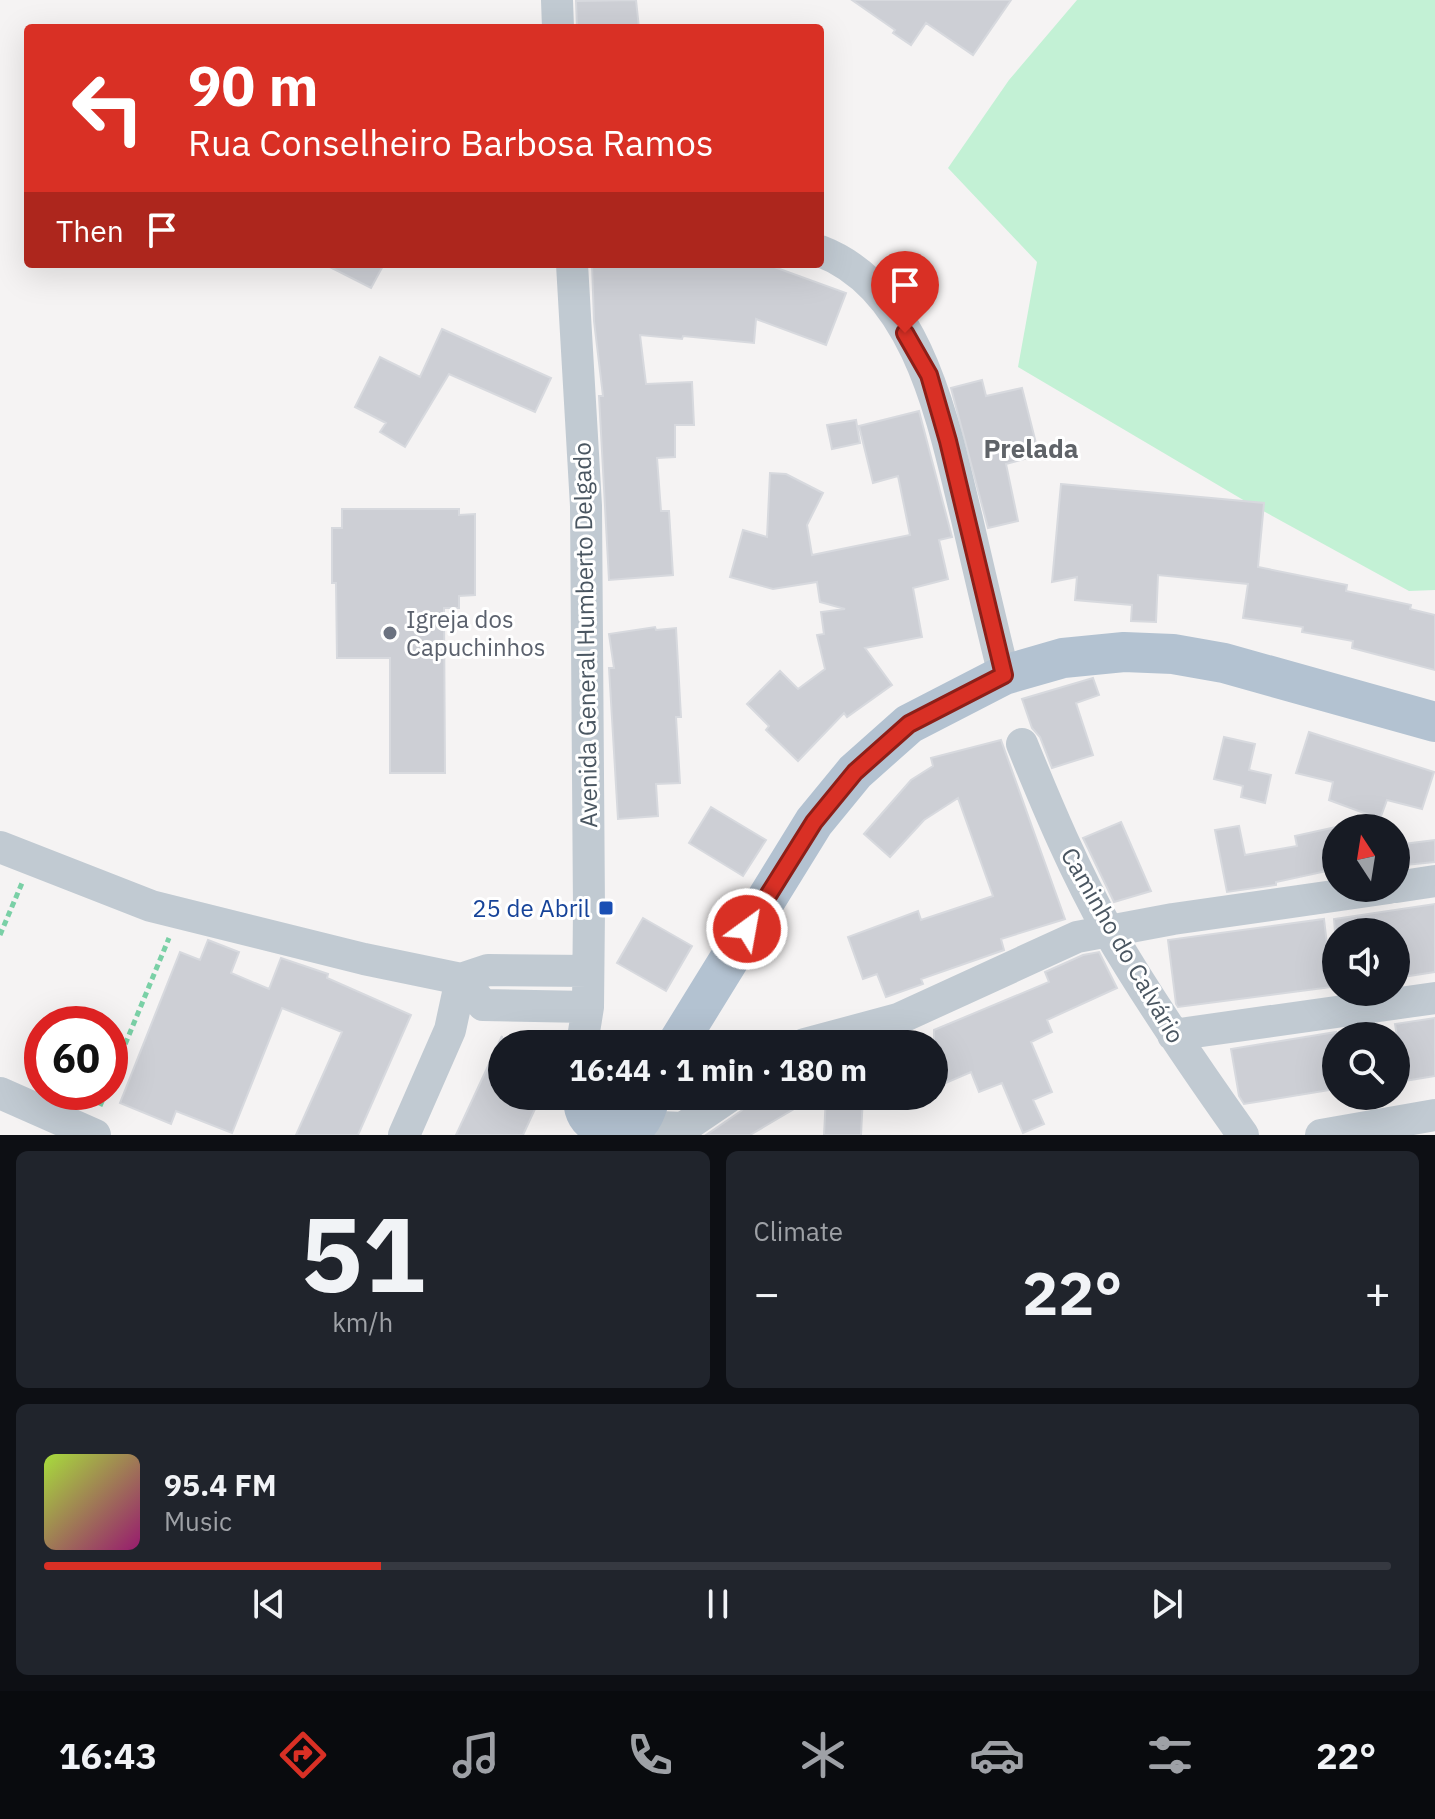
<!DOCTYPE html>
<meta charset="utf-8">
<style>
:root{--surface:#171b24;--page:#20242c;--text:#f1f3f6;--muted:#9ea1a6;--line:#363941;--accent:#d93025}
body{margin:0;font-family:"IBM Plex Sans",sans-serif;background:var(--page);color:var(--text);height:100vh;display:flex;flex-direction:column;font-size:30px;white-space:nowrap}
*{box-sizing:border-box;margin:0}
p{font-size:26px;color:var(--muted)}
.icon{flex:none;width:44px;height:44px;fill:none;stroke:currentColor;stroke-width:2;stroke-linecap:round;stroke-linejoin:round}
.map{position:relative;height:1135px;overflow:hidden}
.sheet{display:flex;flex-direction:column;gap:16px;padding:16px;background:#0d0f14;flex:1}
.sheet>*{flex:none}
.hud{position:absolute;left:24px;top:24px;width:800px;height:244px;border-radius:8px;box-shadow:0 8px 32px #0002;background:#d93025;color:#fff;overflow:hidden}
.needle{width:52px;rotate:348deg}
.fabs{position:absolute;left:1322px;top:814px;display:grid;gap:16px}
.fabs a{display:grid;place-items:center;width:88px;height:88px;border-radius:50%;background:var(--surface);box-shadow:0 8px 32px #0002;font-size:40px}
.speed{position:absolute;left:24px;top:1006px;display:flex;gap:16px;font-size:40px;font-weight:700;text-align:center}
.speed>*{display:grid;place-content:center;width:104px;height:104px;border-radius:50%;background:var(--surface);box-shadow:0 8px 32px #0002;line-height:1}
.speed .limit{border:12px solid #d22;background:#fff;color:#111}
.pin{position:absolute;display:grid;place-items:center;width:68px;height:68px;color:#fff;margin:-82px -34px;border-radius:50% 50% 50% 0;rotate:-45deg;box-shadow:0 0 8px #0007}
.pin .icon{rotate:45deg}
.me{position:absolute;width:88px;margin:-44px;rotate:32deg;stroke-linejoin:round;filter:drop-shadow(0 0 6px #0008)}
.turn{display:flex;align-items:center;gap:28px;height:168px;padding:0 32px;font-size:36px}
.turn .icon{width:104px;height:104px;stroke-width:2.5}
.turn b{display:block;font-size:56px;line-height:68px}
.then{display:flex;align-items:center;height:76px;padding:0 32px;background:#0003;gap:16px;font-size:30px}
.big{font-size:60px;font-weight:800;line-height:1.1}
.sheet .card{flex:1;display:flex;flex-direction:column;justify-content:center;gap:12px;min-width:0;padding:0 28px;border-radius:12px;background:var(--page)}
.sheet .dial{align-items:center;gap:0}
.dial b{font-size:104px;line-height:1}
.song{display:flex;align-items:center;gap:24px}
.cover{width:96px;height:96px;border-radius:12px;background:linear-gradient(135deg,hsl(80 70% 55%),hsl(320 70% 35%))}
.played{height:8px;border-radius:4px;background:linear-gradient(90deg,var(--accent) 25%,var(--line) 25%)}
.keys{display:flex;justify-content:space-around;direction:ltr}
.heat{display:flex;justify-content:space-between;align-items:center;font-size:44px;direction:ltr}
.sheet .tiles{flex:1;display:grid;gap:16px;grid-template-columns:1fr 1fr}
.card:last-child{grid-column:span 2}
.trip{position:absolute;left:488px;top:1030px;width:460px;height:80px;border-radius:40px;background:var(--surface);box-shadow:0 8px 32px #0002;font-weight:800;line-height:80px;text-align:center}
.dock{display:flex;height:128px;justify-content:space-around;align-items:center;background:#090b0e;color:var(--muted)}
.dock .icon{width:56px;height:56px}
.dock .on{color:var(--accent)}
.dock b{font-size:36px;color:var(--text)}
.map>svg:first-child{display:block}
.green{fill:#c3f1d5}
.building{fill:#cdcfd5;stroke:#d7d9de;stroke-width:2}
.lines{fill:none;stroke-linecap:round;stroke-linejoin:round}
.path{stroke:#7ad0a6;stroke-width:5;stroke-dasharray:6 4;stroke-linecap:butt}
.minor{stroke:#c1cad2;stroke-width:32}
.major{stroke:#b3c2d1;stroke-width:40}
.route-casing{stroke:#8d1f18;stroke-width:20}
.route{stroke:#d93025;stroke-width:14}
.worship-dot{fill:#6b7280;stroke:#fff;stroke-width:3}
.transit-dot{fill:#1a4fb4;stroke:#fff;stroke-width:3}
.labels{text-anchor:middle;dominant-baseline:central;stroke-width:6;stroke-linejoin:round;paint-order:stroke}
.worship-label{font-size:24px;fill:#5b616d;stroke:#fff;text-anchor:start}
.street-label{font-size:24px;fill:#4a5661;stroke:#fff}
.transit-label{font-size:24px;fill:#164399;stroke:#fff;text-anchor:end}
.neighbourhood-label{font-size:26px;font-weight:bold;fill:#5f6368;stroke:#fff}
</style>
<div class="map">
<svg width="1435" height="1135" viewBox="0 0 1435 1135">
<rect width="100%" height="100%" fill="#f5f3f3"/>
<path class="green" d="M 1077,0 L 1435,0 L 1435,590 L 1409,591 L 1245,501 L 1018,367 L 1037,262 L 948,168 L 1009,80 Z
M 602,1096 L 628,1096 L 629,1105 L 606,1115 Z"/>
<path class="building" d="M 636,0 L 639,28 L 577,28 L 576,1 Z
M 852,0 L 1011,0 L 973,55 L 926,23 L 911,45 L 893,33 L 895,30 Z
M 324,264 L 384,264 L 371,288 Z
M 592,264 L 766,264 L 846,293 L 826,345 L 756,319 L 754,343 L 683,336 L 682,339 L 640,335 L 646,384 L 692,382 L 694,425 L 675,425 L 675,457 L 657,458 L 661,511 L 669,511 L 673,575 L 609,580 L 599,396 L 603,396 L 594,321 Z
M 442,329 L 551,378 L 535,412 L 449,374 L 405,447 L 380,432 L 386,423 L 355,407 L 380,357 L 420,377 Z
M 982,380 L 986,396 L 1022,388 L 1039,455 L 1006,464 L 1018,521 L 988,528 L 951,388 Z
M 919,411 L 952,537 L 939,540 L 948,579 L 913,588 L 922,637 L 865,648 L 892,685 L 847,717 L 844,713 L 798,761 L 766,730 L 769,726 L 747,704 L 780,671 L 798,689 L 825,669 L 817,635 L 824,634 L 821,612 L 845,609 L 820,602 L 817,582 L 773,589 L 730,577 L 743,530 L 767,537 L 770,473 L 786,474 L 823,493 L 807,525 L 812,555 L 910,535 L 898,476 L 873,483 L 859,426 Z
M 856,420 L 860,443 L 832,449 L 827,425 Z
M 1061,484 L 1264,503 L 1258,567 L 1347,585 L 1346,591 L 1411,605 L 1410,609 L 1435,615 L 1435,670 L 1352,648 L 1353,641 L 1302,632 L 1303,627 L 1243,618 L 1248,584 L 1158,575 L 1156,622 L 1131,621 L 1132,605 L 1075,600 L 1077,577 L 1052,582 Z
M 342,509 L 459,509 L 459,515 L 475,514 L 475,595 L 459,596 L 459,608 L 444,608 L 445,773 L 390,773 L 390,658 L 337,658 L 336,583 L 332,583 L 332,528 L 342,528 Z
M 655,627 L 656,630 L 676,628 L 681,717 L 676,717 L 680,783 L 656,784 L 658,816 L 618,819 L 609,668 L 614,668 L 609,634 Z
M 1093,678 L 1099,695 L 1076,703 L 1093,755 L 1052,768 L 1040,737 L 1032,728 L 1022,699 Z
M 1309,732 L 1434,772 L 1422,809 L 1387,800 L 1380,819 L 1329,800 L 1333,782 L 1296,773 Z
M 1224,737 L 1255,744 L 1249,770 L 1271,775 L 1265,803 L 1241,797 L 1243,786 L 1214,779 Z
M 1001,740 L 1065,919 L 1001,939 L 1004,950 L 921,979 L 923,984 L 886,997 L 877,974 L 863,979 L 848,937 L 918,911 L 921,920 L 993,896 L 958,798 L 924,820 L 890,857 L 864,834 L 911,780 L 933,766 L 931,758 Z
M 711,807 L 766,840 L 743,876 L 689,843 Z
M 1121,822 L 1151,891 L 1114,902 L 1083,838 Z
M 1239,826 L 1245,855 L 1297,846 L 1295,836 L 1336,827 L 1336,869 L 1276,882 L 1276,885 L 1227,892 L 1215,830 Z
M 1435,840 L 1435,862 L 1396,866 L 1396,845 Z
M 1435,904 L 1435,972 L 1396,978 L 1396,932 L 1335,932 L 1334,919 Z
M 643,918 L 692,946 L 666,991 L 617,963 Z
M 1324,919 L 1332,987 L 1178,1007 L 1176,1004 L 1168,940 Z
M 208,940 L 239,952 L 231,973 L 269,989 L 281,958 L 328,974 L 327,978 L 411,1015 L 358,1135 L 296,1135 L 342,1032 L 282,1008 L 232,1133 L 176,1111 L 171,1124 L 120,1103 L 180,952 L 200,960 Z
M 1099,952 L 1117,988 L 1047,1020 L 1052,1032 L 1031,1042 L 1052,1092 L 1033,1100 L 1044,1124 L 1023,1133 L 1002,1083 L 979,1092 L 971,1072 L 934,1088 L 934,1030 L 1049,982 L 1045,972 L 1083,955 Z
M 1435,1018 L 1435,1076 L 1404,1081 L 1395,1024 Z
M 1336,1032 L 1336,1089 L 1244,1104 L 1239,1096 L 1231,1049 Z
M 502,1036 L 502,1096 L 541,1096 L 523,1135 L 456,1135 Z
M 749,1096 L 816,1096 L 750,1135 L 706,1135 L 741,1111 L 747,1105 Z
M 826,1096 L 863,1096 L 861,1135 L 824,1135 Z"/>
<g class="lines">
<path class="path" d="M 0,935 L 22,883
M 110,1081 L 169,938
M 100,1106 L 106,1092"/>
<path class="minor" d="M 557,0 L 558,28
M 820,251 C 920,289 944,427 967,519 C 979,571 991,623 1004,675
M 572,264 L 586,506 L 589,910 L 588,1007 L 582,1044
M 1022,744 C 1048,808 1075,872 1109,932 C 1150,1002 1196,1069 1243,1135
M 0,847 L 151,906 L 364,959 L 461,979 L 488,970 L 588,971
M 1396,887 L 1435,881
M 461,979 L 483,1005 L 588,1007
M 1173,1035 L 1435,998
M 805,1044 L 898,1019 L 1077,937 L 1173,919 L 1389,888
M 0,1093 L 95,1135
M 636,1126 L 683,1128 L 730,1096
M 404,1135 L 450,1030 L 461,979
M 1321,1135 L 1435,1115"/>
<path class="major" d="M 677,1044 L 814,822 L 855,772 L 909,724 L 1004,675 L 1063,658 L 1124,652 L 1173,654 L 1224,663 L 1435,722
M 584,1096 C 579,1127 615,1135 637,1124 C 645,1117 647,1105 651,1096"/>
</g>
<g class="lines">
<g class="route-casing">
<path id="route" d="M 747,929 L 814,822 L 855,772 L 909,724 L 1004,675 L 948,441 L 929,375 L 905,333"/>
</g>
<use href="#route" class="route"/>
</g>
<circle class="worship-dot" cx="390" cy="633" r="8"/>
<rect class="transit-dot" x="598" y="900" width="16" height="16" rx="4"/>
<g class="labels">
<g class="worship-label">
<text x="406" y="619">Igreja dos<tspan x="406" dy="28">Capuchinhos</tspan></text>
</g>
<g class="street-label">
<text transform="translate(585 635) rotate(-91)">Avenida General Humberto Delgado</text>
<text transform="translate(1123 945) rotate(60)">Caminho do Calvário</text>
</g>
<g class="transit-label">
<text x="590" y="908">25 de Abril</text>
</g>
<g class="neighbourhood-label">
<text x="1031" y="448">Prelada</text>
</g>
</g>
</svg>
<div class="fabs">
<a><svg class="needle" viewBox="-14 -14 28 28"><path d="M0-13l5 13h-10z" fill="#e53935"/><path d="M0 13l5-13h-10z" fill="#9ea1a6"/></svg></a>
<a><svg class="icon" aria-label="sound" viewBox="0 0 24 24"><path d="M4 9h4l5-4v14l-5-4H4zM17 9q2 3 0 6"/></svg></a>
<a><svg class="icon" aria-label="search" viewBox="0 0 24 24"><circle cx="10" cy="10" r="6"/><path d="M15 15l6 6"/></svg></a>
</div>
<div class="speed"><div class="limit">60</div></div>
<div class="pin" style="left:905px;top:333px;background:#d93025"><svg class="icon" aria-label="arrive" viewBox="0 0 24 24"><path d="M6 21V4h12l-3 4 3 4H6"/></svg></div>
<svg class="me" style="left:747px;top:929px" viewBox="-20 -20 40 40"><circle r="17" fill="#d93025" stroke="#fff" stroke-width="3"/><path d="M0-11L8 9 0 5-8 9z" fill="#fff"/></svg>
<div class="trip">16:44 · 1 min · 180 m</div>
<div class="hud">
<div class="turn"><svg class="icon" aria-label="left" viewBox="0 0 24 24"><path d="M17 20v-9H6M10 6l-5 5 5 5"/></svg><div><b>90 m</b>Rua Conselheiro Barbosa Ramos</div></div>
<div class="then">Then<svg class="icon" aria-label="arrive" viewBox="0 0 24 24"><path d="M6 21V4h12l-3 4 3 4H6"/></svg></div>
</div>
</div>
<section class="sheet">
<div class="tiles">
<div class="card dial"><b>51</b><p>km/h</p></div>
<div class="card"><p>Climate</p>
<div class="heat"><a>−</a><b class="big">22°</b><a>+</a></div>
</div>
<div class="card">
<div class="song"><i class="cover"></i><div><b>95.4 FM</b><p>Music</p></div></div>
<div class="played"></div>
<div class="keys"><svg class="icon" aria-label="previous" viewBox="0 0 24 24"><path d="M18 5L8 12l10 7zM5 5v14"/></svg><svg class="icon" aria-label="pause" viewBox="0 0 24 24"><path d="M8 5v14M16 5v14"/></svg><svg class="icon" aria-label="next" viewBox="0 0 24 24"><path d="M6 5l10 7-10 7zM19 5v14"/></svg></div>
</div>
</div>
</section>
<nav class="dock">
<b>16:43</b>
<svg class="icon on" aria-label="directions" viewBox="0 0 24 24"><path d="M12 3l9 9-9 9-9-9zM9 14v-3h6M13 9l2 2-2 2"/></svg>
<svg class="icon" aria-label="music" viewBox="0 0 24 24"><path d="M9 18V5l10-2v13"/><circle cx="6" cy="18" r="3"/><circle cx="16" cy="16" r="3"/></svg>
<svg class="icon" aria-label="phone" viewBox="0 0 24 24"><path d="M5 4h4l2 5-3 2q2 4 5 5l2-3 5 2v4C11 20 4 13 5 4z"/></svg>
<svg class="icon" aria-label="climate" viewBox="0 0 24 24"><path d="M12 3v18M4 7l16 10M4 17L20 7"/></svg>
<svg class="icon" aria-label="car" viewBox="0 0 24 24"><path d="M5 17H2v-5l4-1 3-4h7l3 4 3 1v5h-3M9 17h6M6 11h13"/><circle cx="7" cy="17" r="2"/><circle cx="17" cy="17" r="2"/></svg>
<svg class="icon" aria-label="filters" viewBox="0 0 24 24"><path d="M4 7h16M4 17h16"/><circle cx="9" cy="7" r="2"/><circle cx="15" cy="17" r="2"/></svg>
<b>22°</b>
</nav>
